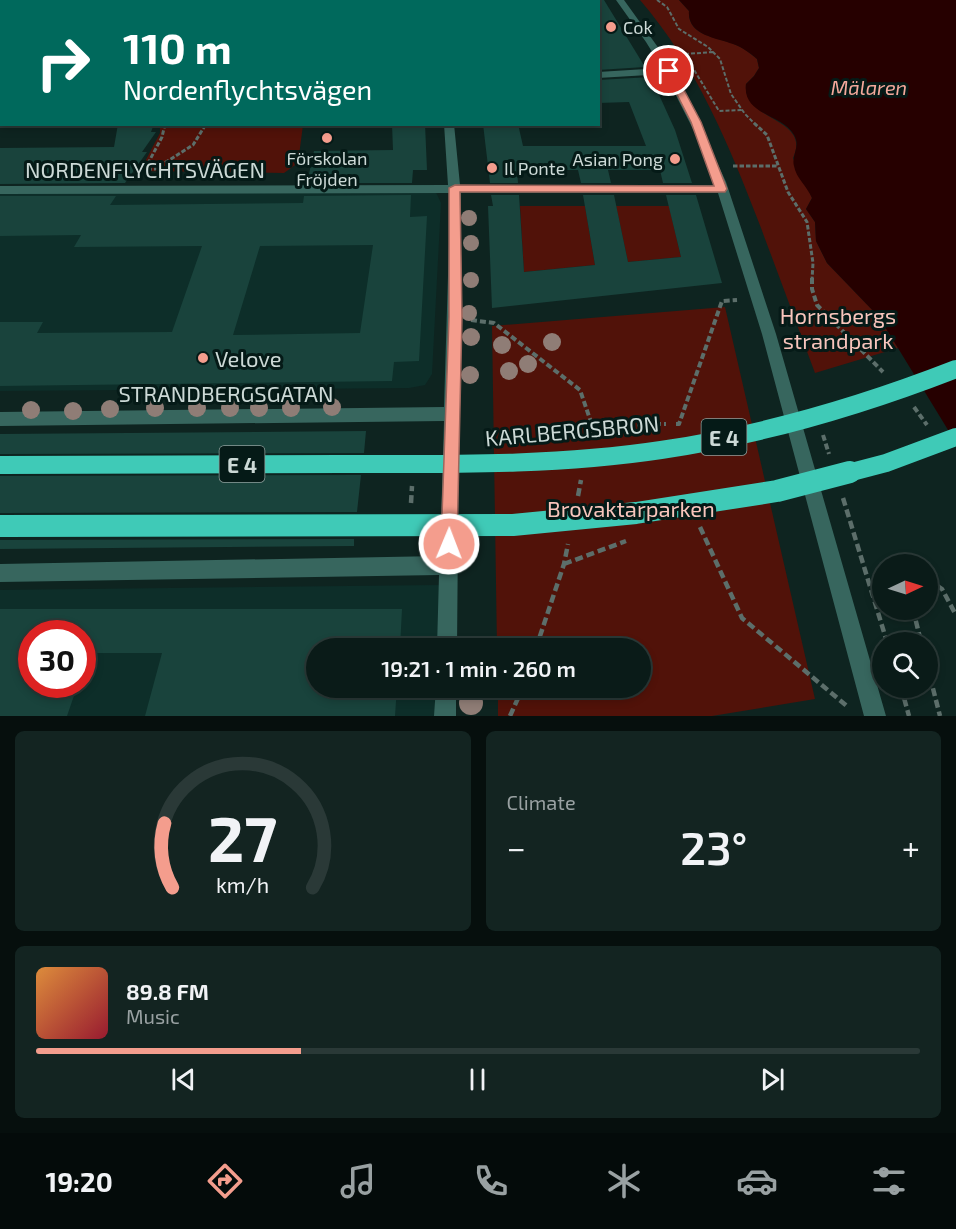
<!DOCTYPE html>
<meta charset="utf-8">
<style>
:root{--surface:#0a1b18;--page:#132421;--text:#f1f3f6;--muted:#99a1a2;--line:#2a3937;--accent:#f49d8d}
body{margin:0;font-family:"Exo 2",sans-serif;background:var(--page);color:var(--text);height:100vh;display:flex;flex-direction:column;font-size:22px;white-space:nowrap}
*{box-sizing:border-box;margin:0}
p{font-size:20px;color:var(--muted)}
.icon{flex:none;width:33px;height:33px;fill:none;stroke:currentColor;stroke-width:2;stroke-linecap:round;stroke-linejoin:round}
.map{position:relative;height:716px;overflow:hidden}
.sheet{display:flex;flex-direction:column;gap:15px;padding:15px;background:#060f0d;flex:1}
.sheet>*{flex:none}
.guide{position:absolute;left:0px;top:0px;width:600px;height:126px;box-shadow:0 3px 9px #0003,0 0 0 2px var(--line);background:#00695c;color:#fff;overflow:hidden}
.needle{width:39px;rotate:86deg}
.controls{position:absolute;left:872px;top:554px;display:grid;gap:12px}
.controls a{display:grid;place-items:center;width:66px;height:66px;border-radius:50%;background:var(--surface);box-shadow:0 3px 9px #0003,0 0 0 2px var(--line);font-size:30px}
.speed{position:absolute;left:18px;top:620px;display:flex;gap:12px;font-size:30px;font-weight:700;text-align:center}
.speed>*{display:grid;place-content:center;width:78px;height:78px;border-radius:50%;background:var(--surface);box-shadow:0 3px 9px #0003,0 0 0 2px var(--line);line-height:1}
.speed .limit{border:9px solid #d22;background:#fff;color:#111}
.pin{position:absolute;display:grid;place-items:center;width:51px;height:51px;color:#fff;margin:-26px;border:3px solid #fff;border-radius:50%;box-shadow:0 2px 6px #0007}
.me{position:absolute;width:66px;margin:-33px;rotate:1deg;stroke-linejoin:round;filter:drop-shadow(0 0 4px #0008)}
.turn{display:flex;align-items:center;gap:21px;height:126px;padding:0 24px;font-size:27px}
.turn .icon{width:78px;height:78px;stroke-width:2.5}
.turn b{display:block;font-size:42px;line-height:51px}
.big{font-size:45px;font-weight:600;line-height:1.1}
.sheet .card{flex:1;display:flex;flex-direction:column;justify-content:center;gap:9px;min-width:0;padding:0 21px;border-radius:9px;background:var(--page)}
.sheet .dial{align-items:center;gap:0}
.dial svg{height:156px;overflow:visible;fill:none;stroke:var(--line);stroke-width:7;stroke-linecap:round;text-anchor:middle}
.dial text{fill:var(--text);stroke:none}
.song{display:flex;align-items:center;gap:18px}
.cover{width:72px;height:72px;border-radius:9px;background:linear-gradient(135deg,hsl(30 70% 55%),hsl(350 70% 35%))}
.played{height:6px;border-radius:3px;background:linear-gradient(90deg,var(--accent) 30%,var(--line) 30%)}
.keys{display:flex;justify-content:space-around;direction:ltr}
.heat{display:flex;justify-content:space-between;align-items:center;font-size:33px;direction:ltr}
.sheet .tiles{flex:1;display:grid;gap:15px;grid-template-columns:1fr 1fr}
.card:last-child{grid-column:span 2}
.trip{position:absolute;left:306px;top:638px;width:345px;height:60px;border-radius:30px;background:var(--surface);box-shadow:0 3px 9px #0003,0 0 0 2px var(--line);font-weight:600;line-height:60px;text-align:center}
.dock{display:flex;height:96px;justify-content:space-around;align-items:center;background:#040b0a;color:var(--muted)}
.dock .icon{width:42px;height:42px}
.dock .active{color:var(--accent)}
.dock b{font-size:27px;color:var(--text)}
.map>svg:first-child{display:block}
.built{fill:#0d2e29;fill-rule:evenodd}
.green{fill:#511209}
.water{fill:#260000}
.building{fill:#19433c;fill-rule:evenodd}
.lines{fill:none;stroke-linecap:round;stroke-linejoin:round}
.path-far3{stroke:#5c6e6a;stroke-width:2;stroke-dasharray:4 2;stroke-linecap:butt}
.path-far2{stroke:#5c6e6a;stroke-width:3;stroke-dasharray:4.5 2;stroke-linecap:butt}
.path-far1{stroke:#5c6e6a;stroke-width:4;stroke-dasharray:6 3;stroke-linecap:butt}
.path{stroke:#5c6e6a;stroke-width:4.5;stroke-dasharray:8 4;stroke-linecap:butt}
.street{fill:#37665e;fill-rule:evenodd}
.secondary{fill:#3d8f82;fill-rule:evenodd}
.highway-bridge-far1{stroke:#3fcab7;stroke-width:18}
.highway-bridge{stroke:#3fcab7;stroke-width:22}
.tree{fill:#8f7d76}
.route{fill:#f49d8d;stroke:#9f665c;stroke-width:1.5}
.poi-dot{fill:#f49d8d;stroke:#051a17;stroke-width:2}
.labels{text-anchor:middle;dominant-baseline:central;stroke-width:6;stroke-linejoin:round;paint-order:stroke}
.far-poi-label{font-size:18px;fill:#ccd9d6;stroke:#051a17;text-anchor:start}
.far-water-label{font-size:20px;font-style:italic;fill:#f4a99c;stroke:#051a17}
.shield{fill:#051a17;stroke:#90a09d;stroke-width:1.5}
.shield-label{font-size:21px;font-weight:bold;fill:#ccd9d6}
.street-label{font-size:22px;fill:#ccd9d6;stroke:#051a17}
.park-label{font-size:22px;fill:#f8c5bc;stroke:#051a17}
.poi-label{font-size:22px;fill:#ccd9d6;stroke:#051a17;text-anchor:start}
</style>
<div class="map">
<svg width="956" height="716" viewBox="0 0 956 716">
<rect width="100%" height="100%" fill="#0e2420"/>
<path class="built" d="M 0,186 L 433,186 L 441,203 L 432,374 L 425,385 L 409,388 L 0,391 Z
M 441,585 L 439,648 L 316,648 L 316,687 L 439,687 L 446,716 L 0,716 L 0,590 ZM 32,633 L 82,633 L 82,684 L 32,684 Z"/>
<path class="green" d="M 640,0 L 679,0 L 689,11 C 687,37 719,37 736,45 C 744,48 751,54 757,59 L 759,68 L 754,76 L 746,84 C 742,122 812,117 793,158 L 801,180 L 807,186 L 812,198 L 806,209 L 815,222 L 816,241 L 827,263 L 879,317 L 898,348 L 815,373 C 797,325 779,276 761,228 C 730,147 697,66 640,0 Z
M 160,125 L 303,125 L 298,163 L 284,173 L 140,171 L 160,133 Z
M 520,206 L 585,206 L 595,265 L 524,272 Z
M 616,206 L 669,206 L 681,257 L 628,262 Z
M 725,307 L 815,699 L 712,716 L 498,716 L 498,687 L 640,687 L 640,648 L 497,648 L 492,326 Z"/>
<path class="water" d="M 679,0 L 956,0 L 956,443 L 879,317 L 827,263 L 816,241 L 815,222 L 806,209 L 812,198 C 807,186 796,178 794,166 C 791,155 801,147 794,135 C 782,114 742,115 746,84 L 754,76 L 759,68 L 757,59 C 750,53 742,47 733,44 C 716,38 687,35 689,11 Z"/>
<path class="building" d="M 598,0 L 604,0 L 645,67 L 598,70 Z
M 651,77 L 675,130 L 692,183 L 663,183 L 660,170 L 608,170 L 611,183 L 581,183 L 578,170 L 517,170 L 518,183 L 490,183 L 483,124 L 518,124 L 523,146 L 646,146 L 629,102 L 598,103 L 598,80 Z
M 118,124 L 154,124 L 151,132 L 156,132 L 142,152 L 147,152 L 125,183 L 0,184 L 0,148 L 114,147 Z
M 392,124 L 425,124 L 427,170 L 413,170 L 412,183 L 307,183 L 314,151 L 393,150 Z
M 411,195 L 410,217 L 427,216 L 419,361 L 394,362 L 392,381 L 0,386 L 0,322 L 43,322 L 37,333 L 172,332 L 202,246 L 74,247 L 81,235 L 0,236 L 0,196 L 116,196 L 110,205 L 303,203 L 304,196 ZM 373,245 L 360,333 L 233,335 L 260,246 Z
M 491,195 L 519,195 L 524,272 L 595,265 L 583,195 L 614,195 L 628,262 L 681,257 L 666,195 L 696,195 L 722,283 L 492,308 L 488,206 L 493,206 Z
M 366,431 L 364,453 L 0,454 L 0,434 Z
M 361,475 L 357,512 L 0,513 L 0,476 Z
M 0,539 L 0,540 L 354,539 L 354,546 L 0,549 Z
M 0,609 L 402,609 L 400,648 L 316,648 L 316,687 L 397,687 L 395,716 L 145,716 L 162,653 L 82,653 L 82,633 L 32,633 L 32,684 L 78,684 L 67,716 L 0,716 Z"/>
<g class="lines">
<path class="path-far3" d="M 657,0 L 667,7 L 679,29 L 708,47 L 720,59 L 731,94 L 745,114 L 756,125
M 685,54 L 714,52
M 685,55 L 719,111 L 742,110"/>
<path class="path-far2" d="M 754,123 L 767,135 L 788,192 L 807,222 L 813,263 L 812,280
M 165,124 L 162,137 L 145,169 L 155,169 L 193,145 L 206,124
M 733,166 L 777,166"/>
<path class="path-far1" d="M 812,278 L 812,289 L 817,305 L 883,372
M 471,320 L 494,323 L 580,390 L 592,425 L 589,437
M 914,407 L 927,425
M 676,424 L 679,424 L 722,301 L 737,300
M 592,425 L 666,424
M 823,435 L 829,454"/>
<path class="path" d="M 578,496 L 581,480
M 843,498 L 887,642
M 411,503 L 412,486
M 700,527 L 742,618 L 848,707
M 564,564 L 626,541
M 927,579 L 942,589 L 956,615
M 913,609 L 921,642
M 536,648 L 564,564 L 568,544
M 927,665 L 940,716
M 901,687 L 909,716
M 510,716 L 523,687"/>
<path class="street" d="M 228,0 L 239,0 L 227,2 Z
M 396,0 L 407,0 L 395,2 Z
M 616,0 L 624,0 L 675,71 L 726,182 L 776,334 L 886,716 L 864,716 L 762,334 L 718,193 L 461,193 L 457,648 L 437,648 L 439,575 L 0,582 L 0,564 L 440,556 L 444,421 L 0,426 L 0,412 L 444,407 L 450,210 L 449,193 L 0,194 L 0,186 L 448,185 L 444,124 L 454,124 L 460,185 L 715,185 L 695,133 L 665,74 L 598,78 L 598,72 L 662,68 L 646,42 Z
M 0,102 L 2,102 L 0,109 Z
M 436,687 L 456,687 L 456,716 L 434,716 Z"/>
<path class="secondary" d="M 22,0 L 33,0 L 21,2 Z
M 2,7 L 2,13 L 0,14 L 0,8 Z"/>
<path class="highway-bridge-far1" d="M 0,465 C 114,465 227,464 341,464 C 447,464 555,466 661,450 C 762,435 861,406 956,369
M 844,474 L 886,463 L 956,437"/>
<path class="highway-bridge" d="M 0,526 L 513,525 L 636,513 L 777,491 L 850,472"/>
</g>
<g class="tree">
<circle cx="469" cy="218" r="8"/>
<circle cx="471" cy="243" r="8"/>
<circle cx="471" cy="280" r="8"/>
<circle cx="469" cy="313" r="8"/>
<circle cx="471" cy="337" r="9"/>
<circle cx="552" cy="342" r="9"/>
<circle cx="502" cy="345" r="9"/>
<circle cx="528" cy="364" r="9"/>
<circle cx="509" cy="371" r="9"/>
<circle cx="470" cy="375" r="9"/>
<circle cx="332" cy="407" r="9"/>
<circle cx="155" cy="408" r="9"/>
<circle cx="197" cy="408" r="9"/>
<circle cx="230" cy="408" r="9"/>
<circle cx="259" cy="408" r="9"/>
<circle cx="291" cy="408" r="9"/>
<circle cx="110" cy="409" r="9"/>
<circle cx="31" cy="410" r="9"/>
<circle cx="73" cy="411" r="9"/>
<circle cx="471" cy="703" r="12"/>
</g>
<path class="route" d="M 666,69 L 674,71 L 701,122 L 727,189 L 725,192 L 460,192 L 462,317 L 457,544 L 455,549 L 449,552 L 443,549 L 441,544 L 449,317 L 449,188 L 455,185 L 714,186 L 691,122 L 665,71 Z"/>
<g class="poi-dot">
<circle cx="611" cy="27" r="6"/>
<circle cx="327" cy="138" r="6"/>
<circle cx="675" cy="159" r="6"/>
<circle cx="492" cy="168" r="6"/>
<circle cx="203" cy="358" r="6"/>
</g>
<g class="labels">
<g class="far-poi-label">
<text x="623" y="27">Cok</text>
<text x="327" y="158" text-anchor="middle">Förskolan<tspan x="327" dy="21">Fröjden</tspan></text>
<text x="663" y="159" text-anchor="end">Asian Pong</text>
<text x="504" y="168">Il Ponte</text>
</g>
<g class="far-water-label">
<text x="869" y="87">Mälaren</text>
</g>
<g class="shield">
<rect x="701.5" y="419" width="45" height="36" rx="4.5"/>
<rect x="219.5" y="446" width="45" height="36" rx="4.5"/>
</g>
<g class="shield-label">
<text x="724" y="437">E 4</text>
<text x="242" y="464">E 4</text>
</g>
<g class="street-label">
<text x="145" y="169">NORDENFLYCHTSVÄGEN</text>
<text x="226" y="393">STRANDBERGSGATAN</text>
<text transform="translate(572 430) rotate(-5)">KARLBERGSBRON</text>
</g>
<g class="park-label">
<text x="838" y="315">Hornsbergs<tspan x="838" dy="25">strandpark</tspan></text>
<text x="631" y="508">Brovaktarparken</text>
</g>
<g class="poi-label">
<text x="215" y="358">Velove</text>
</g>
</g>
</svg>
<div class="controls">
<a><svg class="needle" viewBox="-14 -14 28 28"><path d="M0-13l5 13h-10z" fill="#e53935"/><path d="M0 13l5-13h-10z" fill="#99a1a2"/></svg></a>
<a><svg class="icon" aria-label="search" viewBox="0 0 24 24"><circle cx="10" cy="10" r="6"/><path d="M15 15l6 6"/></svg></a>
</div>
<div class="speed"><div class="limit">30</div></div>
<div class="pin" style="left:669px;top:71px;background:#d93025"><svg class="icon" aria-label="arrive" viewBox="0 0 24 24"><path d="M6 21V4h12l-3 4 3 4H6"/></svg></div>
<svg class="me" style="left:449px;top:544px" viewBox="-20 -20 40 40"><circle r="17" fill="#f49d8d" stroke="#fff" stroke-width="3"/><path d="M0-11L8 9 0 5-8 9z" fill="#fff"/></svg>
<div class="trip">19:21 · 1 min · 260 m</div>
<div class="guide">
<div class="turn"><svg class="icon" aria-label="right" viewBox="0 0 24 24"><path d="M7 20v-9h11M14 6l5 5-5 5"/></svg><div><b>110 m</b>Nordenflychtsvägen</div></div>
</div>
</div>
<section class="sheet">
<div class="tiles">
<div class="card dial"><svg viewBox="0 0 100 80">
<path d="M14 69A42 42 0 1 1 86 69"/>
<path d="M14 69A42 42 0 0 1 10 36" stroke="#f49d8d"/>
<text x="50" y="56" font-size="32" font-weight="700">27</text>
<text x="50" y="72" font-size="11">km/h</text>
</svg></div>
<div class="card"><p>Climate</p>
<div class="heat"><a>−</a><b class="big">23°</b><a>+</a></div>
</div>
<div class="card">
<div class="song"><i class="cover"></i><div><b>89.8 FM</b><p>Music</p></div></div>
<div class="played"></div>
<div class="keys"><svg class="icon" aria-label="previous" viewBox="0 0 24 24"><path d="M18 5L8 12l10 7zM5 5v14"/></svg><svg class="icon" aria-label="pause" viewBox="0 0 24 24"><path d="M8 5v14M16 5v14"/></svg><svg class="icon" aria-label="next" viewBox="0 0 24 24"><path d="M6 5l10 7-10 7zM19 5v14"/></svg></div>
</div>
</div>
</section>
<nav class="dock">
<b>19:20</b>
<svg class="icon active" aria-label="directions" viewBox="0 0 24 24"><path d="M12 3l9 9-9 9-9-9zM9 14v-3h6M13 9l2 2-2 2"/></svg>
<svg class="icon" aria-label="music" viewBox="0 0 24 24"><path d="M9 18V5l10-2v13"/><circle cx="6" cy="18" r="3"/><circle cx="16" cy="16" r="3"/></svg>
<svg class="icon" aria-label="phone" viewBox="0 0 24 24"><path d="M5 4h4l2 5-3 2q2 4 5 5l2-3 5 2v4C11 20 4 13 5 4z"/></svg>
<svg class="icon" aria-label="climate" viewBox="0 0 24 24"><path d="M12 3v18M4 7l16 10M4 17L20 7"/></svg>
<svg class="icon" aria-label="car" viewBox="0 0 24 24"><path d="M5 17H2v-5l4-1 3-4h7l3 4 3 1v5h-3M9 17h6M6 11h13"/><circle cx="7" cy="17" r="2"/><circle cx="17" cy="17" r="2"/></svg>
<svg class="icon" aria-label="filters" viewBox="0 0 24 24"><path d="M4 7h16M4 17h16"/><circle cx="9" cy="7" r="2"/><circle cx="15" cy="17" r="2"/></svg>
</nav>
